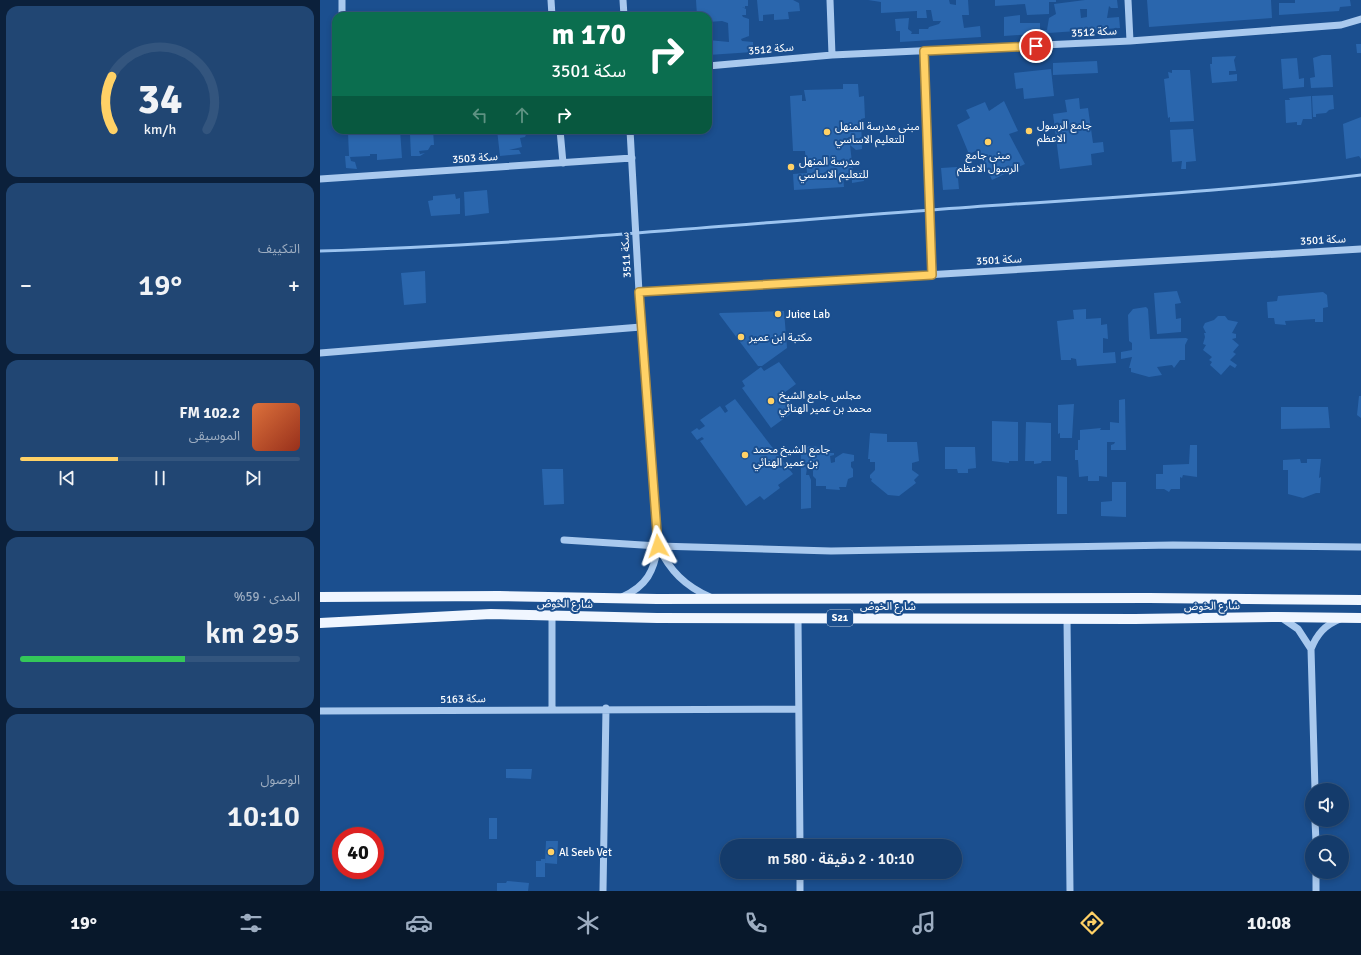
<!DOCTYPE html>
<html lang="ar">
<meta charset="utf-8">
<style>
:root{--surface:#143b6b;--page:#214673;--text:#f1f3f6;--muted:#9dadc1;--line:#33557e;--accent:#ffd166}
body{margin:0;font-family:Signika,"Noto Sans Arabic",sans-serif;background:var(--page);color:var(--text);direction:rtl;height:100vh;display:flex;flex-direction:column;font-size:15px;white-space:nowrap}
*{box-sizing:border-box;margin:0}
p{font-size:13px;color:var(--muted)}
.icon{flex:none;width:22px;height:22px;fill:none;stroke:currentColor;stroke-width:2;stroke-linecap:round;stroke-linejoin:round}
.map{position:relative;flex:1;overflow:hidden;direction:ltr}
.drawer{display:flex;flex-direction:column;gap:6px;padding:6px;background:#0b203b;width:320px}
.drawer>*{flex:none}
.guide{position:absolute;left:12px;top:12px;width:380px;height:122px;border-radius:12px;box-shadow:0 2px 6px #0003,0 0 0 1px var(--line);direction:rtl;background:#0b6e4f;color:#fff;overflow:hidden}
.controls{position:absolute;left:985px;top:783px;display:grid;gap:8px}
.controls a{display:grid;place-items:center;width:44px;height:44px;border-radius:50%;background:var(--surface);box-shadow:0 2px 6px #0003,0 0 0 1px var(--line);font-size:20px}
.speed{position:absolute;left:12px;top:827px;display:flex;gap:8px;font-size:20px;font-weight:700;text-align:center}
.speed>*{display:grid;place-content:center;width:52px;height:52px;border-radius:50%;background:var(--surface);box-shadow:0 2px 6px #0003,0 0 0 1px var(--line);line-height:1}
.speed .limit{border:6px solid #d22;background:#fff;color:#111}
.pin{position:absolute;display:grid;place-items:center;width:34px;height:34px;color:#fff;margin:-17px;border:2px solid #fff;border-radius:50%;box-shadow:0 1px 4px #0007}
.me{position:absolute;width:44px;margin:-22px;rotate:355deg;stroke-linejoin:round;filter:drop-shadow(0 0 3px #0008)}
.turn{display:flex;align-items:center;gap:14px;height:84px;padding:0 20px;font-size:18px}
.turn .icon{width:52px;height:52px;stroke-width:2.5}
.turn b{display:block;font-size:28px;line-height:34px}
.lanes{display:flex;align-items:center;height:38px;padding:0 20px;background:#0003;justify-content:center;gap:20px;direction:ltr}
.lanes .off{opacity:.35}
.big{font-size:30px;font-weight:600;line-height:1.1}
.drawer .widget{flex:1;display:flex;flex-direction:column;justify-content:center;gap:6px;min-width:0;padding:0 14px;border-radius:12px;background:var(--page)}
.drawer .dial{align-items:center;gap:0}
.dial svg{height:104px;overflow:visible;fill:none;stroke:var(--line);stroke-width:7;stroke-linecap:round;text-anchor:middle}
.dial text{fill:var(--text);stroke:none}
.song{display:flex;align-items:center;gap:12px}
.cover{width:48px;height:48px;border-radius:6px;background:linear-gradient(135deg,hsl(20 70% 55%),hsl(10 70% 35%))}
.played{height:4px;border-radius:2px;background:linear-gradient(90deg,var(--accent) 35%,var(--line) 35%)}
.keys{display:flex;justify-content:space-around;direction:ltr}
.heat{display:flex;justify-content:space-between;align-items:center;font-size:22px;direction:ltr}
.charge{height:6px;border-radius:3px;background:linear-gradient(90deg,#34c759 59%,var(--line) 0)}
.trip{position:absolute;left:400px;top:839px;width:242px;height:40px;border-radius:20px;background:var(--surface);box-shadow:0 2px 6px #0003,0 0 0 1px var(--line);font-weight:600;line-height:40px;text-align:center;direction:rtl}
.tabs{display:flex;height:64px;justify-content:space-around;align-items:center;background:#08182b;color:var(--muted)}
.tabs .icon{width:28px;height:28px}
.tabs .active{color:var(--accent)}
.tabs b{font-size:18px;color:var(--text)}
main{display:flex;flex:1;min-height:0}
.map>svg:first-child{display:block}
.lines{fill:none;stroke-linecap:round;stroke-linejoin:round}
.stream{stroke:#9cc4f0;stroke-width:3}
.building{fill:#2a66ad;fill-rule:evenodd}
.minor{stroke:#a9c9ee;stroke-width:7}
.major{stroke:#f0f6ff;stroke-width:10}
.route-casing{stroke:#a68842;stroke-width:10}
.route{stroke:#ffd166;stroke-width:7}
.poi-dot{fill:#ffd166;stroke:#1b4f8f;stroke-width:1.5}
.labels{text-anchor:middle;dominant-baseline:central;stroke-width:4;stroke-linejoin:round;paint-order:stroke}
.shield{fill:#1b4f8f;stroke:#bbcadd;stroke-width:1}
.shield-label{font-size:10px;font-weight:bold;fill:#fff}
.street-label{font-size:11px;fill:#fff;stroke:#1b4f8f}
.poi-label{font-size:11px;fill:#fff;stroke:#1b4f8f;text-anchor:start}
</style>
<main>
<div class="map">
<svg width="1041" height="891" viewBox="0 0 1041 891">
<rect width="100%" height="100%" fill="#1b4f8f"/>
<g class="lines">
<path class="stream" d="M 0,251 C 204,245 408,225 612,210 C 755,199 899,193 1041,175"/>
</g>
<path class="building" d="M 376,0 L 428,0 L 428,6 L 425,6 L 425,8 L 422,7 L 426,9 L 426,15 L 422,15 L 423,17 L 429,19 L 429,36 L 421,39 L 422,41 L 433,42 L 433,52 L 388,55 L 388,40 L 409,42 L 408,23 L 402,21 L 388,22 L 388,16 L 377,16 Z
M 437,0 L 473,0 L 479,3 L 480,11 L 468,12 L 469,19 L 454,20 L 454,14 L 443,15 L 443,21 L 439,21 Z
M 548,0 L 629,0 L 630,4 L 636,5 L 636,0 L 648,0 L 649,15 L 642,15 L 644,28 L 660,26 L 661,37 L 580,42 L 580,31 L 576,31 L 575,19 L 589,18 L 588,29 L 592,32 L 591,34 L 599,34 L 599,29 L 608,29 L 609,27 L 619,24 L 621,21 L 613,21 L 611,10 L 606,10 L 607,18 L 597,18 L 597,11 L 561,13 L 561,2 Z
M 675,0 L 736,0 L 736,2 L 729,2 L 729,14 L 707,15 L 705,4 L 675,6 Z
M 765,0 L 797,0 L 798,8 L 791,8 L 789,6 L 787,18 L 799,17 L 800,28 L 684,36 L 684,17 L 700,15 L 700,23 L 720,23 L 720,30 L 727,30 L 729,18 L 736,14 L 734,4 ZM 760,9 L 767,9 L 767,17 L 761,18 Z
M 827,0 L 951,0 L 952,18 L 829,27 Z
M 975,0 L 1030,0 L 1031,6 L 1020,7 L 1019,11 L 959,15 L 959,3 L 975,3 Z
M 1036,44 L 1041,44 L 1041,53 L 1037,53 Z
M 1002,55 L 1011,55 L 1013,87 L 991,88 L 990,78 L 995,77 L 993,58 Z
M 916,56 L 914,60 L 916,71 L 909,71 L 909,75 L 917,74 L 917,81 L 892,83 L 890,64 L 892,64 L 892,57 Z
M 977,58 L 979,79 L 984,78 L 984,87 L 963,89 L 961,59 Z
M 777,61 L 778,73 L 733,75 L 733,63 Z
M 731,69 L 734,96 L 704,99 L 703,88 L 696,89 L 694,73 Z
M 852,70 L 870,70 L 874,121 L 850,122 L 850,117 L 848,118 L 844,79 L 849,78 L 848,72 L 852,73 Z
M 523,84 L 538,84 L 539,97 L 544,96 L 545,118 L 541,119 L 542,149 L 536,150 L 530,145 L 533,171 L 542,171 L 544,181 L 532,183 L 532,175 L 523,177 L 524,187 L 474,190 L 473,174 L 487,173 L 485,151 L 473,151 L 470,96 L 482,95 L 482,101 L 486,101 L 484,90 L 523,89 Z
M 1013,95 L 1014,109 L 1009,110 L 1006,113 L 996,114 L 996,117 L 993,117 L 992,96 Z
M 991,96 L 992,119 L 983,119 L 981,125 L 977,125 L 977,122 L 966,123 L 965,100 L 970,100 L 969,98 Z
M 759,98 L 760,109 L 768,108 L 773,143 L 783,142 L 784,152 L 771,154 L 772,165 L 740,169 L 733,114 L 747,112 L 745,100 Z
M 684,101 L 698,131 L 689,134 L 705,164 L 672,180 L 658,150 L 649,154 L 637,125 L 650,118 L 646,110 L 665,102 L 669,111 Z
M 1041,117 L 1041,159 L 1039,156 L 1026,159 L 1023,124 Z
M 873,129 L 876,161 L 866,162 L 866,169 L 861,169 L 862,161 L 852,162 L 850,130 Z
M 25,130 L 80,130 L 82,158 L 57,160 L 57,154 L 50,154 L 50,156 L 30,157 L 31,161 L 35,162 L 37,169 L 26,168 L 25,156 L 29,156 L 28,133 L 25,133 Z
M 87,130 L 113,130 L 114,145 L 111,145 L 108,150 L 99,151 L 100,154 L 105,153 L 100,156 L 91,156 L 90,134 L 87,133 Z
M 177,130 L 208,130 L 205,137 L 200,138 L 202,147 L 189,150 L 199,150 L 201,154 L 180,156 Z
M 637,167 L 639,189 L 623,190 L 621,168 Z
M 167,190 L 169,213 L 145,216 L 144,192 Z
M 135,194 L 136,199 L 140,198 L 140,214 L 111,216 L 108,201 L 113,200 L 113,196 Z
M 105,271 L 106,303 L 84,305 L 81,273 Z
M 857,291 L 861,303 L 855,304 L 856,319 L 861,318 L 861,332 L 837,334 L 834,293 Z
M 1003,292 L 1007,295 L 1008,307 L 1003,308 L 1003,322 L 995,322 L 995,319 L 965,321 L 966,325 L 955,324 L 954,318 L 948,318 L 947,302 L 957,301 L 958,296 Z
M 826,307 L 828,309 L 830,339 L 866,338 L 868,339 L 865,345 L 865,360 L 860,360 L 854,368 L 852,365 L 837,367 L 842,375 L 829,377 L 811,372 L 811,368 L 809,368 L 812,357 L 801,359 L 801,352 L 812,350 L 812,343 L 809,341 L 808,315 L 813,309 Z
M 766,309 L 766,319 L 781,318 L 781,325 L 787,324 L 788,339 L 783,338 L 783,353 L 795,352 L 796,363 L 757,366 L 756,359 L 751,358 L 751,360 L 741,360 L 737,321 L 754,319 L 753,310 Z
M 464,311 L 467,348 L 442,366 L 438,366 L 399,314 L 400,313 Z
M 898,316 L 905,316 L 908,320 L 918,322 L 912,333 L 916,334 L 916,338 L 912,339 L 919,345 L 913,352 L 916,354 L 910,360 L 917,365 L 915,368 L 910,365 L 901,375 L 890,365 L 892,362 L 889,360 L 892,357 L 883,350 L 886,345 L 883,344 L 885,337 L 884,333 L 886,333 L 883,327 L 885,323 L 894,320 Z
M 459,362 L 476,384 L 464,393 L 477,409 L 451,428 L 422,388 L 425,386 L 422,381 L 441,367 L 444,371 Z
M 1039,396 L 1041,396 L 1041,418 L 1037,415 Z
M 415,399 L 473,474 L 458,485 L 460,488 L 444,500 L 440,496 L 426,506 L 380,441 L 384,439 L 382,437 L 377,440 L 371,432 L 377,428 L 379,430 L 385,426 L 380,420 L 400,406 L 405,413 L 408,411 L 405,406 Z
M 805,399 L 806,450 L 791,450 L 791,445 L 794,444 L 795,442 L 787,442 L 787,477 L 779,476 L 779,481 L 768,481 L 768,476 L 759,477 L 758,460 L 755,460 L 755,450 L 758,450 L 758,440 L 760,440 L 760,430 L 781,428 L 780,430 L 790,430 L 790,422 L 799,423 L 799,400 Z
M 754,404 L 752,438 L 740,438 L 740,433 L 738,434 L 738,405 Z
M 961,407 L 1008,407 L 1010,428 L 961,429 Z
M 672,421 L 698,422 L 698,461 L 689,461 L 689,463 L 672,461 Z
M 706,422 L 731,423 L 731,461 L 722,461 L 721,463 L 714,464 L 714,461 L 705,461 Z
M 550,433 L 567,434 L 567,442 L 597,442 L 599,461 L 592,463 L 592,470 L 599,475 L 594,480 L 596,483 L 579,496 L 568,495 L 551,481 L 552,479 L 550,478 L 550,475 L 555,470 L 555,462 L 550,462 L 550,459 L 548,459 Z
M 870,445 L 877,445 L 877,477 L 863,475 L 862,478 L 860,477 L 860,489 L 851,489 L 849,492 L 844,489 L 836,489 L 836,474 L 843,474 L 843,465 L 869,464 Z
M 492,446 L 504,448 L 505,453 L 514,453 L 514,455 L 510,456 L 511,463 L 515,462 L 515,458 L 523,453 L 534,455 L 534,461 L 531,462 L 531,467 L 533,469 L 533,477 L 528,479 L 526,487 L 519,487 L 520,490 L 506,489 L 506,486 L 496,486 L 496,479 L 493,476 L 493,471 L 490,467 L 487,468 L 486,475 L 489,475 L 491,480 L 491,508 L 481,509 L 481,448 Z
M 625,447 L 655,447 L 656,468 L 648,469 L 648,473 L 638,473 L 637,469 L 625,469 Z
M 980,459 L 981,463 L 987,463 L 987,459 L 1001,459 L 999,478 L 1001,477 L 1000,493 L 996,493 L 983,498 L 968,494 L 968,470 L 963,470 L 963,460 Z
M 222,469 L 243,469 L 244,504 L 224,505 Z
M 737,476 L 747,477 L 747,514 L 737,514 Z
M 792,482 L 806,482 L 806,517 L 781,516 L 781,502 L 792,501 Z
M 186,769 L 212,769 L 211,779 L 186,778 Z
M 169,818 L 177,818 L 177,839 L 169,839 Z
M 226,841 L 238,841 L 237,864 L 225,863 Z
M 221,859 L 225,859 L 225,877 L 216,877 L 216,861 L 221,861 Z
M 187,881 L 209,883 L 208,891 L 177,891 L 177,883 L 186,883 Z"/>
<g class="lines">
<path class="minor" d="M 22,0 L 22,16
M 231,0 L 232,16
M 303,0 L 304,16
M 510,0 L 512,55
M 808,0 L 810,41
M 604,51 L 613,275
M 388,66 L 512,55 L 810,41 L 1021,25 L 1041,19
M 240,130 L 243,163
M 0,179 L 312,158
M 319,292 L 1041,249
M 0,353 L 321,327
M 244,540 L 338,546 L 511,551 L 853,545 L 1041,547
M 338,546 C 350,571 365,586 390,597
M 302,597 C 327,586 334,571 338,546 L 319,292 L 310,130
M 478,618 L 480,846
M 962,618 L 978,629 L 991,649
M 747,619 L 750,891
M 232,709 L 232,615
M 0,711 L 478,709
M 995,790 L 991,649 C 997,634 1005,625 1020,619
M 995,820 L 996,842
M 480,872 L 480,891
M 996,872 L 996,891
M 283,891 L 286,708"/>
<path class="major" d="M 0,597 L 179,596 L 337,599 L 829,598 L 1041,600
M 0,623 L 171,614 L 337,618 L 815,619 L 958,617 L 1041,618"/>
</g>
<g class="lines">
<g class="route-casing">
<path id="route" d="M 338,546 L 319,292 L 612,275 L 604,51 L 716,46"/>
</g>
<use href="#route" class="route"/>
</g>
<g class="poi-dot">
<circle cx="709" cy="131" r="4"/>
<circle cx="507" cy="132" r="4"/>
<circle cx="668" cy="142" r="4"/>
<circle cx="471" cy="167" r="4"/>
<circle cx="458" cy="314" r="4"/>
<circle cx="421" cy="337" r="4"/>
<circle cx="451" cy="401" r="4"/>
<circle cx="425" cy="455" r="4"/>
<circle cx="231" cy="852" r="4"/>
</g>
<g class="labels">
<rect class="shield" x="507" y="610" width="26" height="16" rx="3"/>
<g class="shield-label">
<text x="520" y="618">S21</text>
</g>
<g class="street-label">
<text transform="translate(774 32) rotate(-3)">سكة 3512</text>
<text transform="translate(451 49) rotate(-5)">سكة 3512</text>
<text transform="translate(155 158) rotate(-4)">سكة 3503</text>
<text transform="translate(1003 240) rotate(-3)">سكة 3501</text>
<text transform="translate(306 255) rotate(-93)">سكة 3511</text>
<text transform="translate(679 260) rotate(-3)">سكة 3501</text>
<text transform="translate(245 604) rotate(1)">شارع الخوض</text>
<text x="568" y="606">شارع الخوض</text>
<text transform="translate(892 606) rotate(-1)">شارع الخوض</text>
<text transform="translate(143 699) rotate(-1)">سكة 5163</text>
</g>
<g class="poi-label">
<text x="717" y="125">جامع الرسول<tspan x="717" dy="13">الاعظم</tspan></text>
<text x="515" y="126">مبنى مدرسة المنهل<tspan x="515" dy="13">للتعليم الاساسي</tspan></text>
<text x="668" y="155" text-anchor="middle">مبنى جامع<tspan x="668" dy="13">الرسول الاعظم</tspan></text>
<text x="479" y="161">مدرسة المنهل<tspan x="479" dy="13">للتعليم الاساسي</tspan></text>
<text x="466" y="314">Juice Lab</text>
<text x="429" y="337">مكتبة ابن عمير</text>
<text x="459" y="395">مجلس جامع الشيخ<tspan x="459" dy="13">محمد بن عمير الهنائي</tspan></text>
<text x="433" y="449">جامع الشيخ محمد<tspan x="433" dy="13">بن عمير الهنائي</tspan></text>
<text x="239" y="852">Al Seeb Vet</text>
</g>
</g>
</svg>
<div class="controls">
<a><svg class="icon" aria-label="sound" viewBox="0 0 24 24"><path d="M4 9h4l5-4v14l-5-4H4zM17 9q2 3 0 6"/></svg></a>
<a><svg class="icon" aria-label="search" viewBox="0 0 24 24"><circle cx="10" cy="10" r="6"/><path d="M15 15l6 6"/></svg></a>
</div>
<div class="speed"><div class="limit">40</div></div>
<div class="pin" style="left:716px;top:46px;background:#d93025"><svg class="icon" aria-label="arrive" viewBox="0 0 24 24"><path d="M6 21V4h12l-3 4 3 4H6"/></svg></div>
<svg class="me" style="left:338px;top:546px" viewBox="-20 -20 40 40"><path d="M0-17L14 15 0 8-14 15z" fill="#ffd166" stroke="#fff" stroke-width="4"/></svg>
<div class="trip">10:10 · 2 دقيقة · 580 m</div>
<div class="guide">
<div class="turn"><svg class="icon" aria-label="right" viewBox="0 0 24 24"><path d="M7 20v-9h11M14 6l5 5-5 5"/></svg><div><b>170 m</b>سكة 3501</div></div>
<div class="lanes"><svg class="icon off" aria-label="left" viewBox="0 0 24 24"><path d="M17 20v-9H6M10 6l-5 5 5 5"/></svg><svg class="icon off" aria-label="ahead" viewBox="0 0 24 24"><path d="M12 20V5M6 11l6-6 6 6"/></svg><svg class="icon" aria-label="right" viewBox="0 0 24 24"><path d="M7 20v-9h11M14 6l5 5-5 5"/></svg></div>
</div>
</div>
<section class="drawer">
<div class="widget dial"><svg viewBox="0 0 100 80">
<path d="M14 69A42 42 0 1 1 86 69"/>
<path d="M14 69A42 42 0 0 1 13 28" stroke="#ffd166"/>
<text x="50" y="56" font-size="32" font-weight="700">34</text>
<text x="50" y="72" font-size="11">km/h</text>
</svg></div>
<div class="widget"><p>التكييف</p>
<div class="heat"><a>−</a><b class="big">19°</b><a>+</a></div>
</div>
<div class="widget">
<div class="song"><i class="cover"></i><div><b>102.2 FM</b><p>الموسيقى</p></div></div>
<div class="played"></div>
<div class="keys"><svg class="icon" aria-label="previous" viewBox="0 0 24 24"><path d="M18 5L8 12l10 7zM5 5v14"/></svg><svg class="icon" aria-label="pause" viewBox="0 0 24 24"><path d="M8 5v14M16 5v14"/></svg><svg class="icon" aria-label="next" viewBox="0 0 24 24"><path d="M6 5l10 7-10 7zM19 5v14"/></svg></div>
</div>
<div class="widget"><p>المدى · 59%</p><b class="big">295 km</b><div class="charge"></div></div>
<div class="widget"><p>الوصول</p><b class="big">10:10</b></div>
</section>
</main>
<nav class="tabs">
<b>10:08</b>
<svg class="icon active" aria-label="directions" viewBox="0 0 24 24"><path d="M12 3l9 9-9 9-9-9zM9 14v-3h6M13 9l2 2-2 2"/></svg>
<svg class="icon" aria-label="music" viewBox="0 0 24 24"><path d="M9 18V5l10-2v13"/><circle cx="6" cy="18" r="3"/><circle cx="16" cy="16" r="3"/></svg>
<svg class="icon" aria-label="phone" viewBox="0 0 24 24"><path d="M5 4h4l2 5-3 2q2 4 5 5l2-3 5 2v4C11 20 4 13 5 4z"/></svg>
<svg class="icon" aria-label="climate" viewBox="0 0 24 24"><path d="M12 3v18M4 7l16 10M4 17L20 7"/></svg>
<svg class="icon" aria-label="car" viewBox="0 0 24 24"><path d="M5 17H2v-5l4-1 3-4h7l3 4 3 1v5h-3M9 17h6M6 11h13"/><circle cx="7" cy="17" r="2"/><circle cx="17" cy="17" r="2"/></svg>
<svg class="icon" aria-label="filters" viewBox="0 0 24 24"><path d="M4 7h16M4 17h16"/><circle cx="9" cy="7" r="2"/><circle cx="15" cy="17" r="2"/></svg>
<b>19°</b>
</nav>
